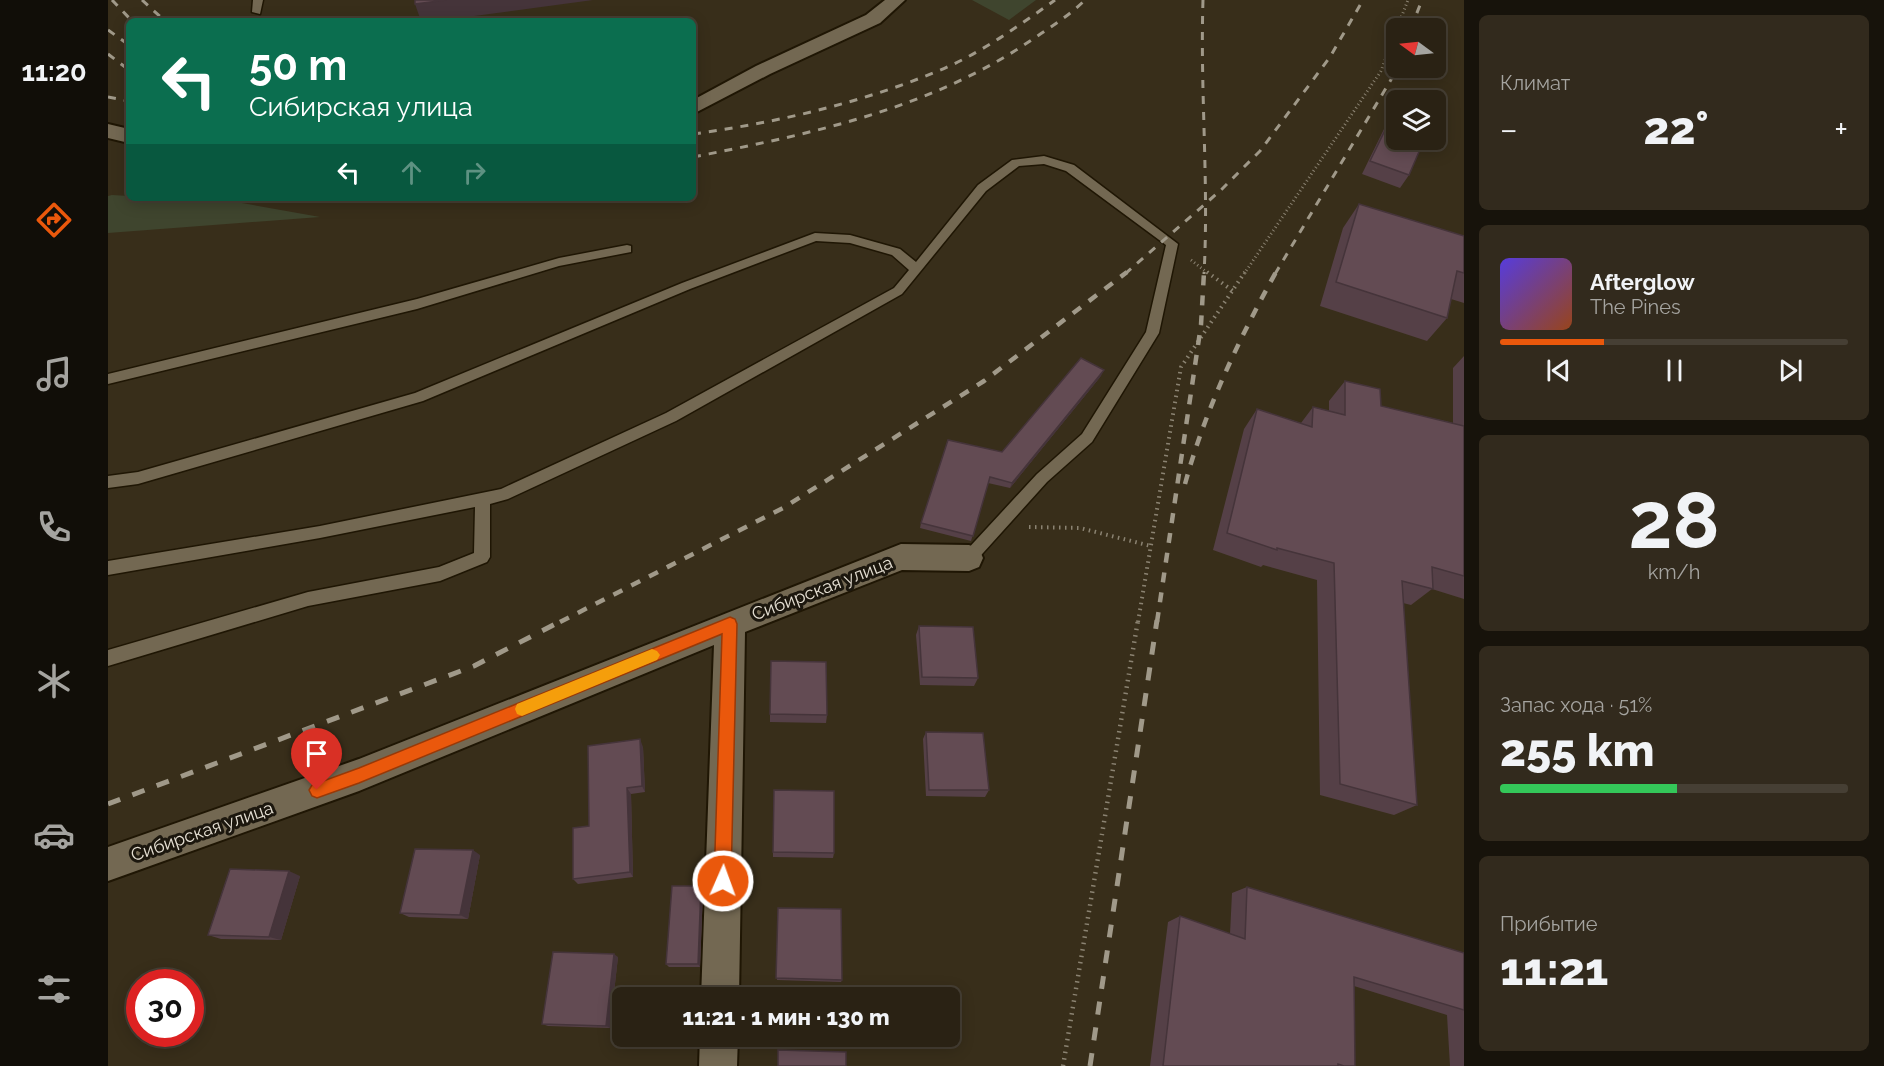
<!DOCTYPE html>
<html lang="ru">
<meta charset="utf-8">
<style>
:root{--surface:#2a2214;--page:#322a1d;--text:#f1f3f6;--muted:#a5a4a0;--line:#463f34;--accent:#ea580c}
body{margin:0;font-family:Raleway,sans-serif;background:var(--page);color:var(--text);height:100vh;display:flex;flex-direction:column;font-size:22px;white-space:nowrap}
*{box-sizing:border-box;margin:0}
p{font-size:20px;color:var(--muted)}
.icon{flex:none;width:33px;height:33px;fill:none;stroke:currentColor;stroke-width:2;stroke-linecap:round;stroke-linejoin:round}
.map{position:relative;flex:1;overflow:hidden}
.panel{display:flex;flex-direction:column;gap:15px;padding:15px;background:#17130b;width:420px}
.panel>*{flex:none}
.hud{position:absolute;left:18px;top:18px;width:570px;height:183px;border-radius:9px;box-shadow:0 3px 15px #0003,0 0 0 2px var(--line);background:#0b6e4f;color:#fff;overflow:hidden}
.needle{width:39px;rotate:285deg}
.controls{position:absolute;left:1278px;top:18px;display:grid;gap:12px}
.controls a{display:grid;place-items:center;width:60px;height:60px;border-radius:9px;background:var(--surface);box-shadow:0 3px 15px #0003,0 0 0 2px var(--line);font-size:30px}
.speed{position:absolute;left:18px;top:969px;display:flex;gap:12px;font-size:30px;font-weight:700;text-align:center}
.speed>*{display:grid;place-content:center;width:78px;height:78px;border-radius:50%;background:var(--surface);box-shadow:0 3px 15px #0003,0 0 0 2px var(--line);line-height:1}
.speed .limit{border:9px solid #d22;background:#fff;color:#111}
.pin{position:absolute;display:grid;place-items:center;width:51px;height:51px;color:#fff;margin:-62px -26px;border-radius:50% 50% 50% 0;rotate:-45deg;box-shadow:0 0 6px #0007}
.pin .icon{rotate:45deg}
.me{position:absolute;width:66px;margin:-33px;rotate:2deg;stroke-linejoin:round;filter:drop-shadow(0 0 4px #0008)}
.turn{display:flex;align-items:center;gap:21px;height:126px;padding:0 24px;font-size:27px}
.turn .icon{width:78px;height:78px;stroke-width:2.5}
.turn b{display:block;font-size:42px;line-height:51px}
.lanes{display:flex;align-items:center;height:57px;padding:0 24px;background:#0003;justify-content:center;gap:30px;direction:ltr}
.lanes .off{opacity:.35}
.big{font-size:45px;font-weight:800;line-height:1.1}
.panel .tile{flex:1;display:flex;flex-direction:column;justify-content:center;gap:9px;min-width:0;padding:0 21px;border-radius:9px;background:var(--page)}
.panel .dial{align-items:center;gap:0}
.dial b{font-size:78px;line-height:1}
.song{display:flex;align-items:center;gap:18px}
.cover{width:72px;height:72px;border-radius:9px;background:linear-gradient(135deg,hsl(250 70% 55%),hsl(20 70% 35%))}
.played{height:6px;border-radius:3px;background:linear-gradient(90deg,var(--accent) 30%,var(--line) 30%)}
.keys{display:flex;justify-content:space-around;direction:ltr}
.heat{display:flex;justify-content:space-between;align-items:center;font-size:33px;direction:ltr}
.charge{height:9px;border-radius:4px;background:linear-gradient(90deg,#34c759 51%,var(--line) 0)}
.trip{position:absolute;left:504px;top:987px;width:348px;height:60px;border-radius:9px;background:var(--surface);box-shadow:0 3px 15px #0003,0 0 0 2px var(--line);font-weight:800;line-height:60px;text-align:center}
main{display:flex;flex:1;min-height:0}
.dock{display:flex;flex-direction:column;width:108px;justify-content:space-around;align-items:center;background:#110e08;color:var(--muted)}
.dock .icon{width:42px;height:42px}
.dock .selected{color:var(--accent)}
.dock b{font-size:27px;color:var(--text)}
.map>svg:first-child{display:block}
.green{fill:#3f452e}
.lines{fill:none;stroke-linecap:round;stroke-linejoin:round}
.lane-casing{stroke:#1f1604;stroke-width:3}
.street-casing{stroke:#1f1604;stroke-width:4}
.path-far2{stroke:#8b8372;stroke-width:3;stroke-dasharray:1 3;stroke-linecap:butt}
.path-far1{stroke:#8b8372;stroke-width:4;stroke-dasharray:1.5 4.5;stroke-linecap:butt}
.path{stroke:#8b8372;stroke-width:4.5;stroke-dasharray:1.5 5;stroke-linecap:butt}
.lane{fill:#736852;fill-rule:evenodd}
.street{fill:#736852;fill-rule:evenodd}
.rail-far2{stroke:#a09989;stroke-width:3;stroke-dasharray:8 8;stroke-linecap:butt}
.rail-far1{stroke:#a09989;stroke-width:4.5;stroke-dasharray:10 10;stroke-linecap:butt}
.rail{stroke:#a09989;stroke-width:5;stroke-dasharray:13 13;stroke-linecap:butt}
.wall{fill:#554047}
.shaded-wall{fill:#45343a}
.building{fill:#634b53;stroke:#45343a;stroke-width:1.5}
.route{fill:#ea580c;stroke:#983908;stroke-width:1.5}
.slow{fill:#f59e0b}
.labels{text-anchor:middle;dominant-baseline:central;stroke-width:6;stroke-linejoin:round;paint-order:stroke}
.street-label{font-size:18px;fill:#e5dfd3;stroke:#1c170e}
</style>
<main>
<nav class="dock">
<b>11:20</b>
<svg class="icon selected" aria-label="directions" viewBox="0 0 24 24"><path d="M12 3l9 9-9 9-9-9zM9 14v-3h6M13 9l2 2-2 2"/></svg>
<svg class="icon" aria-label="music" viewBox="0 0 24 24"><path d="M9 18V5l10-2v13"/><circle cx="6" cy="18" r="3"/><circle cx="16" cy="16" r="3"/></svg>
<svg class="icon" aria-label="phone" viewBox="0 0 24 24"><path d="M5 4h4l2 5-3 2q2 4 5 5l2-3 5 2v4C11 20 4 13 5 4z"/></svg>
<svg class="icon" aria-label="climate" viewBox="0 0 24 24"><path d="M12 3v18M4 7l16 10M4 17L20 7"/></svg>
<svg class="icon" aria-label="car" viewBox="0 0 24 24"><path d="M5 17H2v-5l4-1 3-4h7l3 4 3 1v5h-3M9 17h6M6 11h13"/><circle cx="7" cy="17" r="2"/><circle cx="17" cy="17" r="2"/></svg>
<svg class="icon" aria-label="filters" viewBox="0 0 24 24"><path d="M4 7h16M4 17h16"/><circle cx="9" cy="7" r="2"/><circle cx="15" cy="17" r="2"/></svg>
</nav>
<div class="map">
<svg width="1356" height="1066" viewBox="0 0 1356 1066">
<rect width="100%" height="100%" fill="#382e1a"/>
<path class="green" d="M 864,0 L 928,0 L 901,20 Z
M 4,195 L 21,196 L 21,198 L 117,200 L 212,217 L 0,233 L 0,196 Z"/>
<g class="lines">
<g class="lane-casing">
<path id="lane" d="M 145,0 L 155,0 L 152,14 L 144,12 Z
M 936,156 L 966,165 L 1070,244 L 1051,333 L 984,442 L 939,482 L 866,563 L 861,565 L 856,563 L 853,558 L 856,553 L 929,474 L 974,434 L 1038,332 L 1058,245 L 958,171 L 936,164 L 911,166 L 878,191 L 794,294 L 568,421 L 400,499 L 382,504 L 382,557 L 379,562 L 332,581 L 200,606 L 0,666 L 0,650 L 200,592 L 331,567 L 366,553 L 367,507 L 212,538 L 0,575 L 0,561 L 212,526 L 393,489 L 558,413 L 786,288 L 801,270 L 784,255 L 742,243 L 708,241 L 582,289 L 315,401 L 30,484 L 0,488 L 0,476 L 30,472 L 307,393 L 574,283 L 707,233 L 742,235 L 792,249 L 808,262 L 870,185 L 904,160 Z
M 519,245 L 523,246 L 523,252 L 451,266 L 309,309 L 0,384 L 0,374 L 309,299 L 451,258 Z"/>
</g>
<g class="street-casing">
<path id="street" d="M 777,0 L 797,0 L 772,23 L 662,74 L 585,114 L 585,100 L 648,66 L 758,15 Z
M 0,124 L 21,129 L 21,143 L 0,138 Z
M 793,544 L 861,545 L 871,549 L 875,558 L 871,567 L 861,571 L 794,570 L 637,632 L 631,998 L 593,998 L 606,645 L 251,791 L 0,881 L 0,847 L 251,759 Z
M 592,1036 L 630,1036 L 629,1066 L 591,1066 Z"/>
</g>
<path class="path-far2" d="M 1289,28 L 1300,0
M 1083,260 L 1101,274
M 1136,274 L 1273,71 L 1288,30"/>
<path class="path-far1" d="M 1099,272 L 1125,291
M 921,527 L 972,528 L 1043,546
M 1030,622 L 1073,367 L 1137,272"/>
<path class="path" d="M 955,1066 L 1030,620"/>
<use href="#lane" class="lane"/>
<use href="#street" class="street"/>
<path class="rail-far2" d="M 4,0 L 24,21
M 34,0 L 57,21
M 1095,0 C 1092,91 1101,183 1096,274
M 1303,28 L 1314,0
M 0,30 L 21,45
M 0,54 L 21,70
M 0,97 L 21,101
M 585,134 C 666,123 749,104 825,73 C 869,56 909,27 947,0
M 585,157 C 703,134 821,109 922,41 C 941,28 961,16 977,0
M 1017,274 L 1113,190 L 1152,151 L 1222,57 L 1255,0
M 1167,274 L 1284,78 L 1288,65"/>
<path class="rail-far1" d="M 1077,484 C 1097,410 1131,339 1168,272
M 452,622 L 675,508 L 876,381 L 1019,272
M 1049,622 L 1093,325 L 1096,272"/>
<path class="rail" d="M 0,804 L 366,666 L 455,620
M 982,1066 L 1049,620"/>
</g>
<path class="wall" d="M 1284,116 L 1301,175 L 1292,188 L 1254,174 L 1276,129 Z
M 1251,204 L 1356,236 L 1356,303 L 1343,299 L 1339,318 L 1319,341 L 1212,306 L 1235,228 Z
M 1356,356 L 1356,599 L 1324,589 L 1303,605 L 1295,603 L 1309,805 L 1286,815 L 1212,795 L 1209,580 L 1155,565 L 1153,567 L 1105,550 L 1136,429 L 1149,409 L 1193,423 L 1205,407 L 1221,411 L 1221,401 L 1237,381 L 1273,406 L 1345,423 L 1345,368 Z
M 993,376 L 902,488 L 880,483 L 863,541 L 812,528 L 813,523 L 894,452 Z
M 811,626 L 870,678 L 866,686 L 812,685 L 808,635 Z
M 662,714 L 719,715 L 718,723 L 662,722 Z
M 818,732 L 881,790 L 877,797 L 818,796 L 815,739 Z
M 535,747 L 537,792 L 523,794 L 525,877 L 470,884 L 465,879 L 481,826 Z
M 665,852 L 726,853 L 725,858 L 665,857 Z
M 372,855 L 360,919 L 301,917 L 292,913 Z
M 192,876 L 173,940 L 113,939 L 100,935 Z
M 593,886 L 595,890 L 592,967 L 561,967 L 558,964 Z
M 1139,887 L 1356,953 L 1356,1066 L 1342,1066 L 1339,1015 L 1246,986 L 1247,1066 L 1042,1066 L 1060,922 L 1072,916 L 1122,934 L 1124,893 Z
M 670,908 L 734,980 L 733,982 L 669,980 Z
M 510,957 L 502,1028 L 440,1026 L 434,1024 Z"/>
<path class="shaded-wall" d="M 338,0 L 485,0 L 329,21 L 313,21 L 307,4 Z
M 996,370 L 993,376 L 902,488 L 904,483 Z
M 532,739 L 535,747 L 537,792 L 534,786 Z
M 519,788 L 523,794 L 525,877 L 522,872 Z
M 365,850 L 372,855 L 360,919 L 352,915 Z
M 181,871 L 192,876 L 173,940 L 161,937 Z
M 593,886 L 595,890 L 592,967 L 590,964 Z
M 506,954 L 510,957 L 502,1028 L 498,1026 Z"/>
<path class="building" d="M 307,0 L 338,0 L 307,4 Z
M 1284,116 L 1288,118 L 1288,140 L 1316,140 L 1301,175 L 1262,161 Z
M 1251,204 L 1356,236 L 1356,273 L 1349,271 L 1339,318 L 1228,282 Z
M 973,358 L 996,370 L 904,483 L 882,477 L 865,536 L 813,523 L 840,440 L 894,452 Z
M 1237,381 L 1272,389 L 1273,406 L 1356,426 L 1356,576 L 1324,567 L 1325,589 L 1294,581 L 1309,805 L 1232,784 L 1226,563 L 1169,548 L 1169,550 L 1119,533 L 1149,409 L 1204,427 L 1205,407 L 1237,415 Z
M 811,626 L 865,627 L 870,678 L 814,677 Z
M 663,661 L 718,662 L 719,715 L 662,714 Z
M 818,732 L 875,733 L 881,790 L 821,790 Z
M 532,739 L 534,786 L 519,788 L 522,872 L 465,879 L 465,828 L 481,826 L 480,746 Z
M 666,790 L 726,791 L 726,853 L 665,852 Z
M 307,849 L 365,850 L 352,915 L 292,913 Z
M 122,869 L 181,871 L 161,937 L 100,935 Z
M 564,886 L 593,886 L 590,964 L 558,964 Z
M 1139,887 L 1356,953 L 1356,1010 L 1246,977 L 1247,1066 L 1236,1066 L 1230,1064 L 1230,1066 L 1055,1066 L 1072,916 L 1137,939 Z
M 670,908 L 733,909 L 734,980 L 668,978 Z
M 445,952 L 506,954 L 498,1026 L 434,1024 Z
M 670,1050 L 738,1052 L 738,1066 L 670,1066 Z"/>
<path class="route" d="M 622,617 L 627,619 L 629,624 L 623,881 L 621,887 L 615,889 L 609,887 L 606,881 L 614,634 L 251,783 L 209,798 L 204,796 L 201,790 L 204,785 L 251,768 Z"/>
<path class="slow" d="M 544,649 L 549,651 L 552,655 L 549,660 L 414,716 L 409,714 L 407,709 L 409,704 Z"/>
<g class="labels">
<g class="street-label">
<text transform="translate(714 588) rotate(-21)">Сибирская улица</text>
<text transform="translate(94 831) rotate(-19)">Сибирская улица</text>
</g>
</g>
</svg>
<div class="controls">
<a><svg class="needle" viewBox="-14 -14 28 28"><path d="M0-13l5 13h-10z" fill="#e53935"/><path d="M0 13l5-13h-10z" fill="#a5a4a0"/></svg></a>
<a><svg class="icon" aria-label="layers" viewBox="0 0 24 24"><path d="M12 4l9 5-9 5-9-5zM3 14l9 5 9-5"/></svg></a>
</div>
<div class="speed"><div class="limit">30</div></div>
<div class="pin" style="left:209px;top:790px;background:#d93025"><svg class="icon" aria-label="arrive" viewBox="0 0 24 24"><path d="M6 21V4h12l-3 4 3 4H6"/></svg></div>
<svg class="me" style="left:615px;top:881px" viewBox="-20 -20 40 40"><circle r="17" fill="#ea580c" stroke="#fff" stroke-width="3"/><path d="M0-11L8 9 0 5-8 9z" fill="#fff"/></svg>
<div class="trip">11:21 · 1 мин · 130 m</div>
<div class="hud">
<div class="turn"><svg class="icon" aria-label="left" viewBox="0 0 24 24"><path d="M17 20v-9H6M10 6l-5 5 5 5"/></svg><div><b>50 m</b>Сибирская улица</div></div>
<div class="lanes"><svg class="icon" aria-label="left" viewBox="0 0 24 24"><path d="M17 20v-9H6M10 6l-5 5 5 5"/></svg><svg class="icon off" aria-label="ahead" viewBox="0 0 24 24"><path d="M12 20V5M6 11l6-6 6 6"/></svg><svg class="icon off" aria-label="right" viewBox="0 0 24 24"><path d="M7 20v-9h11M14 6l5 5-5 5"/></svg></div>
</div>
</div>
<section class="panel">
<div class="tile"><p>Климат</p>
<div class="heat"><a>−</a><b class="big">22°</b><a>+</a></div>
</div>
<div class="tile">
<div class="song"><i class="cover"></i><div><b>Afterglow</b><p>The Pines</p></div></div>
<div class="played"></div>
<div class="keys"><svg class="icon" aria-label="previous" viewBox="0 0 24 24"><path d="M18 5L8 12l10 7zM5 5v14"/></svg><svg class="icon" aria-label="pause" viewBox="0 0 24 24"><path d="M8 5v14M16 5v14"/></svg><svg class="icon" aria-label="next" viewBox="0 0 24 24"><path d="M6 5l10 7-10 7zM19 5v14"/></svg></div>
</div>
<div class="tile dial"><b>28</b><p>km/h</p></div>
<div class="tile"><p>Запас хода · 51%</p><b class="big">255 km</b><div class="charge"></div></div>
<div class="tile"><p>Прибытие</p><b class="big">11:21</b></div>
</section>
</main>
